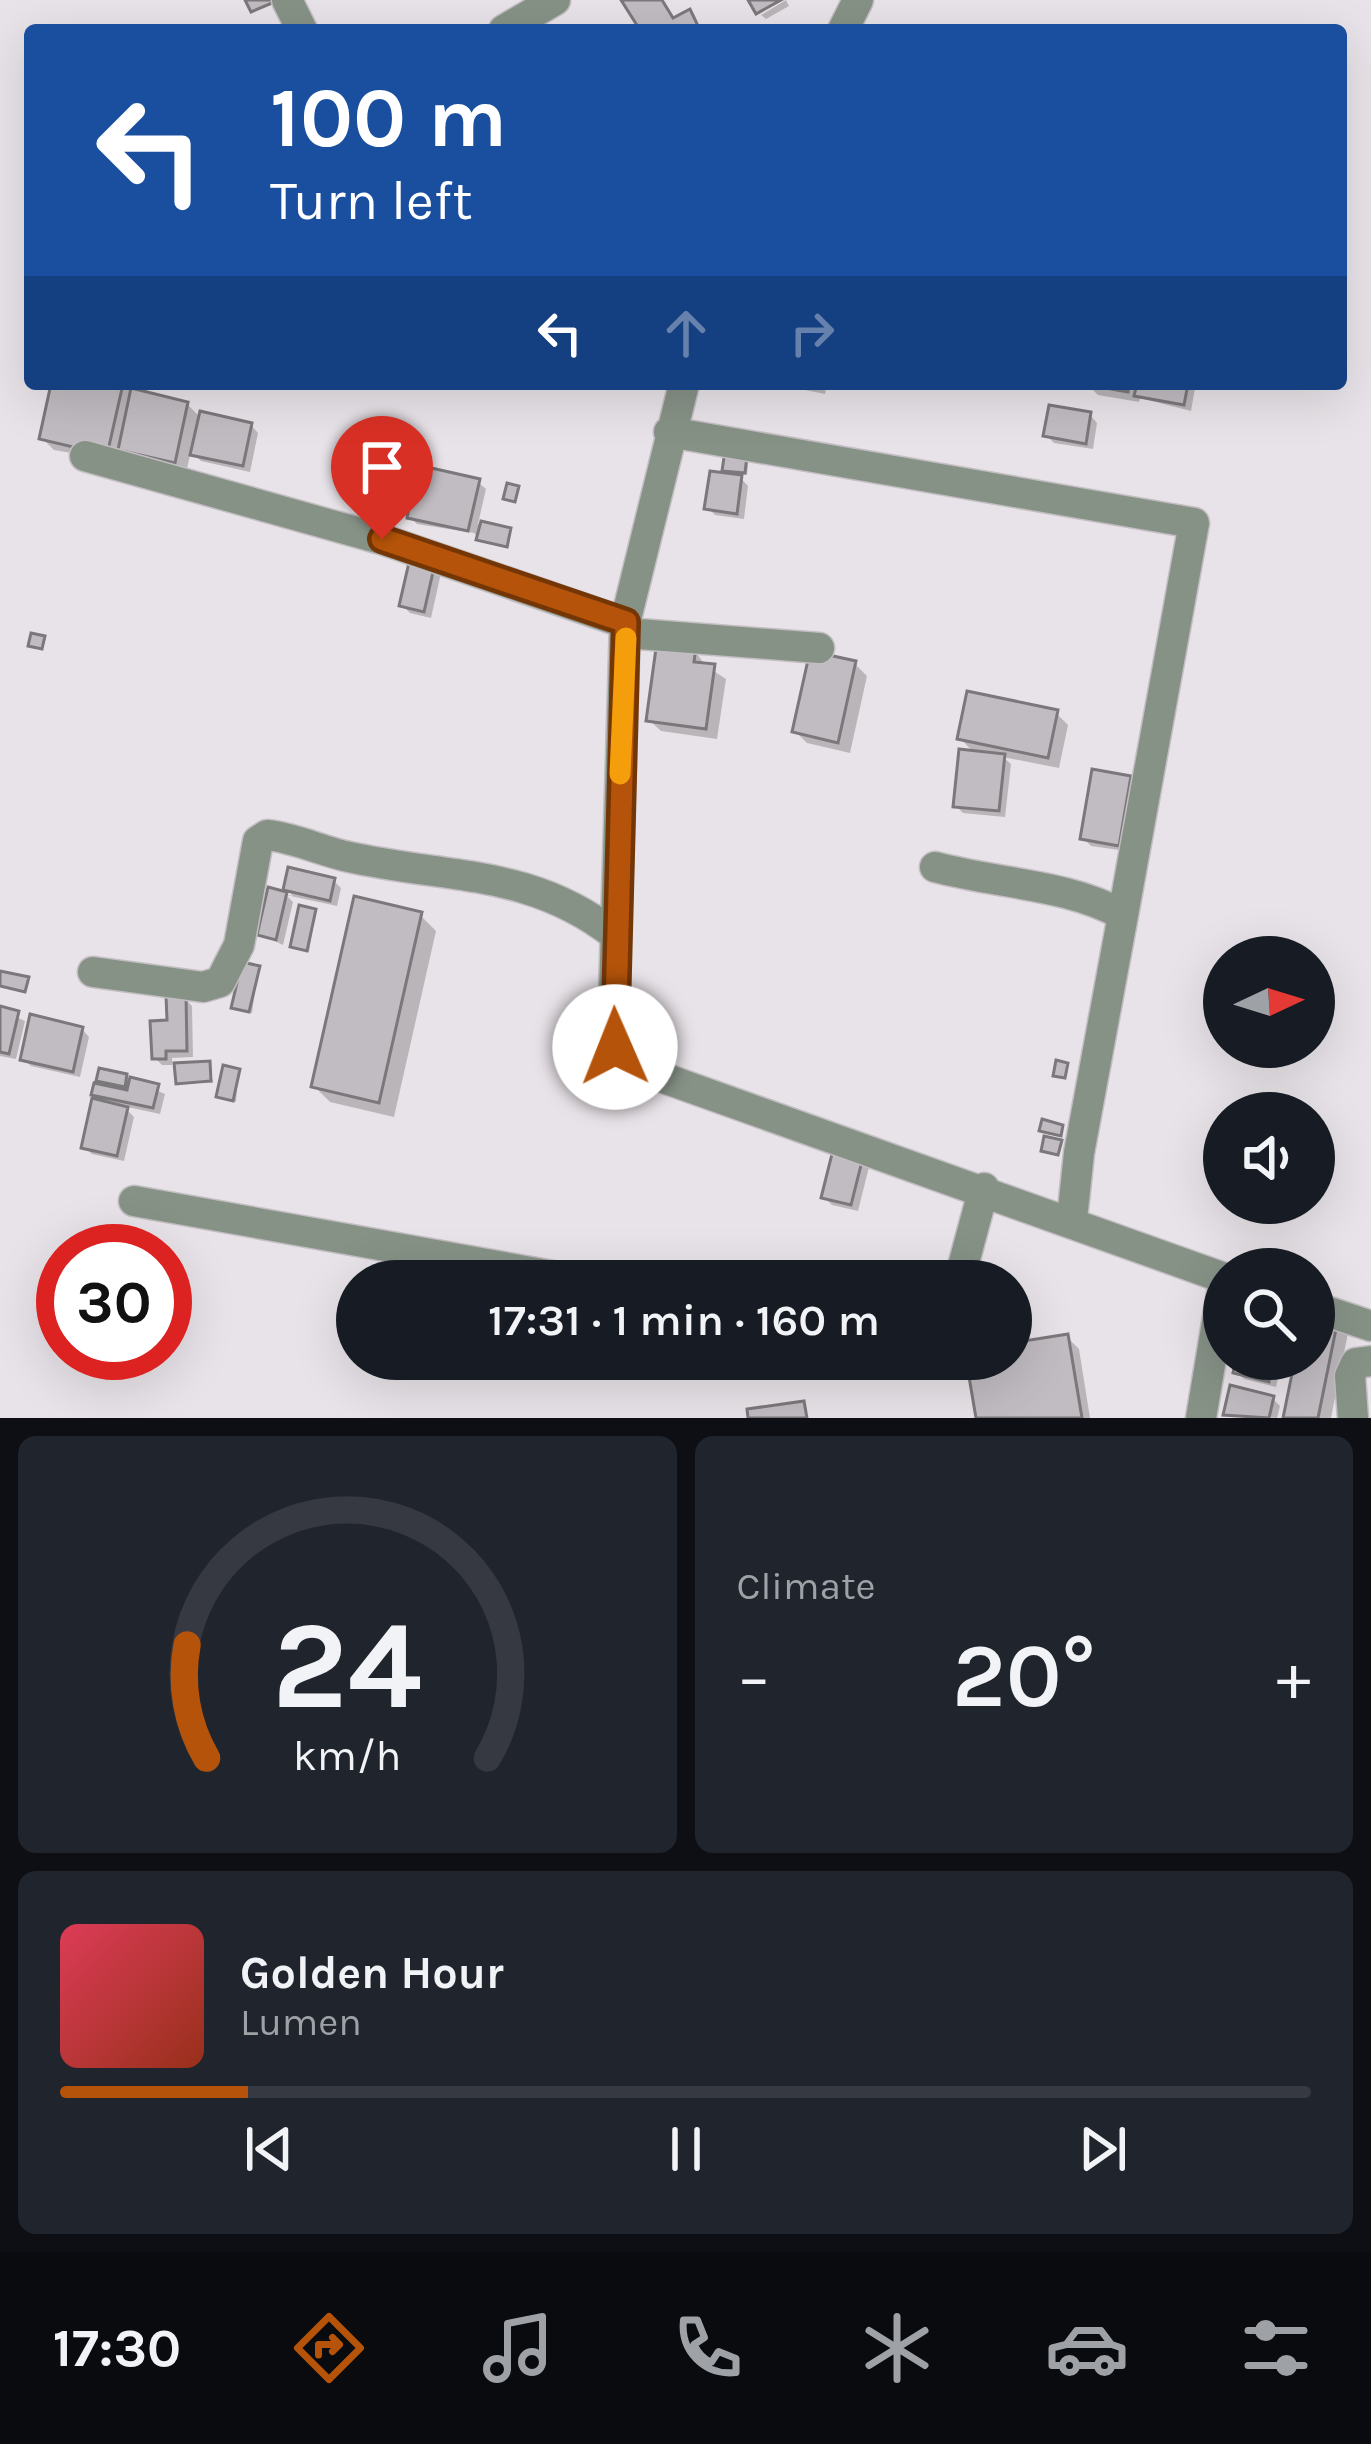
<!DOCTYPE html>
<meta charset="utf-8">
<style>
:root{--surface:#171b24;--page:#20242c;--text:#f1f3f6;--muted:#9ea1a6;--line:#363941;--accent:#b45309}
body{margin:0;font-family:Karla,sans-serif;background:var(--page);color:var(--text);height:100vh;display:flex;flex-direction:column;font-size:45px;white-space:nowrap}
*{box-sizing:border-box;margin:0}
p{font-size:39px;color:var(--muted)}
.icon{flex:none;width:66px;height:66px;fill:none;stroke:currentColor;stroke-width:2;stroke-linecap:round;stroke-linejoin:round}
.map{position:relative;height:1418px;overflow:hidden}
.sheet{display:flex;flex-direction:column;gap:18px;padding:18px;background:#0d0f14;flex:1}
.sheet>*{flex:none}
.banner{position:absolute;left:24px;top:24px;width:1323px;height:366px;border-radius:12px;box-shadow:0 12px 48px #0002;background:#1a4fa0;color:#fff;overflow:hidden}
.needle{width:78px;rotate:86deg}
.buttons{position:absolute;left:1203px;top:936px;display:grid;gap:24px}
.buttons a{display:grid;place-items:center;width:132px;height:132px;border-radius:50%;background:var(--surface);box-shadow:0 12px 48px #0002;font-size:60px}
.speed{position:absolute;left:36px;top:1224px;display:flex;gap:24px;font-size:60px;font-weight:700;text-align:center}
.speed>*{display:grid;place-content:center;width:156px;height:156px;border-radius:50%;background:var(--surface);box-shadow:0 12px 48px #0002;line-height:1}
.speed .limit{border:18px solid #d22;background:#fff;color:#111}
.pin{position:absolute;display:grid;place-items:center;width:102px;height:102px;color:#fff;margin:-123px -51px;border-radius:50% 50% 50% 0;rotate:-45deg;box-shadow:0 0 12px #0007}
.pin .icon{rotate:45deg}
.me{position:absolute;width:132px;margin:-66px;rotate:359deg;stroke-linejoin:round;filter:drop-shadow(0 0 9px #0008)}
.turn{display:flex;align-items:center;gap:42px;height:252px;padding:0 48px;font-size:54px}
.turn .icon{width:156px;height:156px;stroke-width:2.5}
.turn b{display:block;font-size:84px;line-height:102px}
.lanes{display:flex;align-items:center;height:114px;padding:0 48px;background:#0003;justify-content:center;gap:60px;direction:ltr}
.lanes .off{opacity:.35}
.big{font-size:90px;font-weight:600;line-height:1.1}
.sheet .card{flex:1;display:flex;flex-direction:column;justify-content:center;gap:18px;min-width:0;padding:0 42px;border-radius:18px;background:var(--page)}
.sheet .dial{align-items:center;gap:0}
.dial svg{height:312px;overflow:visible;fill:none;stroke:var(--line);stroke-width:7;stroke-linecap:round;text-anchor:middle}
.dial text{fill:var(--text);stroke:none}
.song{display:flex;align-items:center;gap:36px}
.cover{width:144px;height:144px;border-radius:18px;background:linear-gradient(135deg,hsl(350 70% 55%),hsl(10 70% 35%))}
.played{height:12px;border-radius:6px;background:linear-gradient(90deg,var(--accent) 15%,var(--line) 15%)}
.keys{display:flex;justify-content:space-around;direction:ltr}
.heat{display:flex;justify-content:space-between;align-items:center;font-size:66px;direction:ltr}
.sheet .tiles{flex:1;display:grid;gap:18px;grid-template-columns:1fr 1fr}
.card:last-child{grid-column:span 2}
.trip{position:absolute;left:336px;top:1260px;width:696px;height:120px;border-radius:60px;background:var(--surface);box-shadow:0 12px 48px #0002;font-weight:600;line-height:120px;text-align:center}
.dock{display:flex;height:192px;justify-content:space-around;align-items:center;background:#090b0e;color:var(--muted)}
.dock .icon{width:84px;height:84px}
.dock .on{color:var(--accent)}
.dock b{font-size:54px;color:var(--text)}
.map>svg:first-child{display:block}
.shadow{fill:#0003}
.building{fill:#c0bcc1;stroke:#7b787b;stroke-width:3}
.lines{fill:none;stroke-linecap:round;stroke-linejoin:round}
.minor-casing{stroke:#c2bec2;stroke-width:33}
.minor{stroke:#879287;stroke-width:30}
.route-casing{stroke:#753606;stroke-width:30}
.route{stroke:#b45309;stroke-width:21}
.slow{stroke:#f59e0b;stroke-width:21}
</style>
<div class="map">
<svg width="1371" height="1418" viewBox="0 0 1371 1418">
<rect width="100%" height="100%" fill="#e8e3e8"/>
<path class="shadow" d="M 786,0 L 789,6 L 766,19 L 761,15 Z
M 54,384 L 130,384 L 134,392 L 187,404 L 202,419 L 251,425 L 258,433 L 250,472 L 201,461 L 191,451 L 186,473 L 54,450 L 42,438 Z
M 775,384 L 827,384 L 825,394 Z
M 1087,384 L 1191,384 L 1195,388 L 1191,411 L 1140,398 L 1139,402 L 1098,395 Z
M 1090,415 L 1097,423 L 1093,449 L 1054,443 L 1046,435 Z
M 749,453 L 747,475 L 736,473 L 748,486 L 744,519 L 715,515 L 708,508 L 733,477 L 725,469 Z
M 478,482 L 486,489 L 478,524 L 510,531 L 509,548 L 483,542 L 474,533 L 417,524 L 410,517 Z
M 433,566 L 441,573 L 431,618 L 410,613 L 402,605 Z
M 694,650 L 706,666 L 726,679 L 717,739 L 661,731 L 649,720 Z
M 855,664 L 867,676 L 850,753 L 807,743 L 795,731 Z
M 1056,713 L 1068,725 L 1059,768 L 1003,757 L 1011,764 L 1005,817 L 963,813 L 956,806 L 975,754 L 960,738 Z
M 1129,779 L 1137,786 L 1126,851 L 1091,846 L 1083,838 Z
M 334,881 L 341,888 L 337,906 L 286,895 L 293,902 L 283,945 L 260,934 L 270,891 L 293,896 L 286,889 Z
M 315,912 L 309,952 L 296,949 L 293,946 Z
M 420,915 L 436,931 L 394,1117 L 330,1102 L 314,1086 Z
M 258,969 L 252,1013 L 238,1010 L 235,1007 Z
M 184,998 L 192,1006 L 193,1057 L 172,1058 L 172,1065 L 162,1065 L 155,1058 Z
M 0,1010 L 25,1021 L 16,1059 L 0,1056 Z
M 82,1029 L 89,1037 L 80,1077 L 31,1066 L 23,1059 Z
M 209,1064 L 213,1083 L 179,1082 Z
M 238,1072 L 236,1102 L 222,1099 L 219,1096 Z
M 126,1077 L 165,1094 L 160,1114 L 123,1106 L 134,1117 L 124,1161 L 92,1154 L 84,1147 L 105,1104 L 95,1094 L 109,1089 L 99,1080 Z
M 863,1152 L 871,1159 L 858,1211 L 832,1205 L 824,1197 Z
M 1314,1312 L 1349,1328 L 1331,1418 L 1286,1418 L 1298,1359 L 1314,1359 Z
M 1067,1337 L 1079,1349 L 1090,1418 L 979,1418 L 969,1359 L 1011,1359 L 1011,1346 Z
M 1240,1359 L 1275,1359 L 1281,1365 L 1276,1387 L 1244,1379 L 1236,1372 Z
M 1272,1398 L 1280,1406 L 1277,1418 L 1226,1414 Z"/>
<path class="building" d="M 245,0 L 279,0 L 251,12 Z
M 621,0 L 662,0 L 673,18 L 690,9 L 700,30 L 640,30 Z
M 748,0 L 781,0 L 756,14 Z
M 51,384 L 123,384 L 107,455 L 39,439 Z
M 1083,384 L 1129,384 L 1128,392 Z
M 1137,384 L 1188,384 L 1184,405 L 1134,396 Z
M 131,388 L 188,402 L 175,463 L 118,450 Z
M 1049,405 L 1091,412 L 1086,444 L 1043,436 Z
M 200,411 L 252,423 L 243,466 L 190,455 Z
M 726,444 L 748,447 L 745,473 L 722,471 Z
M 418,465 L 480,479 L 468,531 L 407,518 Z
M 710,471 L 742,475 L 737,514 L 704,509 Z
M 507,483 L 519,486 L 515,502 L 503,499 Z
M 481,521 L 511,528 L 507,547 L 476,540 Z
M 410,558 L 435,563 L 424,612 L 399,606 Z
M 31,633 L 45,636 L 42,649 L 28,646 Z
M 657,641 L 696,647 L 694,662 L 715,664 L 706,729 L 646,721 Z
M 810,651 L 856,661 L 838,743 L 792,732 Z
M 967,691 L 1058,710 L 1048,758 L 957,739 Z
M 959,749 L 1005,754 L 999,811 L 953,807 Z
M 1092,769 L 1131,776 L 1119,846 L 1080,839 Z
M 288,867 L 335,878 L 330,901 L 283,890 Z
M 268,887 L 287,892 L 276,940 L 257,935 Z
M 354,896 L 422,912 L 379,1103 L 311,1087 Z
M 299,905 L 316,909 L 307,951 L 290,947 Z
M 242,962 L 260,966 L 249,1012 L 231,1008 Z
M 0,971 L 29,977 L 25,992 L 0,986 Z
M 186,995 L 187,1051 L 166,1051 L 166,1059 L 152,1059 L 150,1021 L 167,1020 L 166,996 Z
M 0,1006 L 19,1011 L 9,1054 L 0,1052 Z
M 30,1014 L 83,1027 L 73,1072 L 20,1060 Z
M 1056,1060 L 1068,1063 L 1065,1078 L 1053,1076 Z
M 210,1061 L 211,1081 L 176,1084 L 174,1063 Z
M 223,1065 L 240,1069 L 233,1101 L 216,1097 Z
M 99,1068 L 127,1074 L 125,1087 L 96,1081 Z
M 130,1077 L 159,1084 L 153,1108 L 91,1095 L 94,1083 L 127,1090 Z
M 92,1098 L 128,1107 L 117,1156 L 81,1148 Z
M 1042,1119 L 1063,1125 L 1061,1136 L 1039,1131 Z
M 1044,1136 L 1062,1140 L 1058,1155 L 1041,1151 Z
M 835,1142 L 865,1149 L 851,1205 L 821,1198 Z
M 1314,1308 L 1339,1314 L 1318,1418 L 1283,1418 L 1295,1359 L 1314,1359 Z
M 1068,1334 L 1082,1418 L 976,1418 L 966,1359 L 1011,1359 L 1011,1343 Z
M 1236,1359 L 1274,1359 L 1269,1382 L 1233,1373 Z
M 1230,1385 L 1274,1396 L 1269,1418 L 1223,1415 Z
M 804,1401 L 807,1418 L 748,1418 L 747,1409 Z"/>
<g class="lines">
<g class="minor-casing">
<path id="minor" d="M 287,0 L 302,30
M 504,30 L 555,0
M 843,30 L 858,0
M 684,384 L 625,623 L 613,1027 L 615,1047 L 630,1066 L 1224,1278
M 669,432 L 1194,523 L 1123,915
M 85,456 L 381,539 L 625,623
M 626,633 L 819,648
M 935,867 C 998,884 1068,884 1123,915 L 1079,1153 L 1072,1219
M 93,972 L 203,987 L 220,982 L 239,945 L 258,841 L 267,835 C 296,838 321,851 349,857 C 449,879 531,869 615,935
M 134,1201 L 581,1281
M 959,1281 L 984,1188
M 1314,1307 L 1371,1326
M 1201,1418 L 1224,1281
M 1353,1418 L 1350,1376 L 1356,1363 L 1371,1361"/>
</g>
<use href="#minor" class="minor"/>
</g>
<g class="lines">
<g class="route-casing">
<path id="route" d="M 382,539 L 626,622 L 615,1047"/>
</g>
<use href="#route" class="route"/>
<path class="slow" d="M 620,774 L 626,638"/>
</g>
</svg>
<div class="buttons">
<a><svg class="needle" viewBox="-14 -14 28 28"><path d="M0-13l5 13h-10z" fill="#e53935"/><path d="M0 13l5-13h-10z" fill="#9ea1a6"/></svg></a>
<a><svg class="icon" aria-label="sound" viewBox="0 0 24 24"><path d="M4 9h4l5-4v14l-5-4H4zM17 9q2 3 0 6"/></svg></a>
<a><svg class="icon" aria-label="search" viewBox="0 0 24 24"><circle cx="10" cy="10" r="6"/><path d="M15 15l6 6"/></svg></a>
</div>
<div class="speed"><div class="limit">30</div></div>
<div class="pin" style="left:382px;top:539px;background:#d93025"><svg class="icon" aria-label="arrive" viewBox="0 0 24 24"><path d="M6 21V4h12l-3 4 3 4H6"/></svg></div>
<svg class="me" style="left:615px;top:1047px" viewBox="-20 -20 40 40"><circle r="19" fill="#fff"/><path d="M0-13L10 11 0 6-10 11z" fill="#b45309"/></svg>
<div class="trip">17:31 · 1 min · 160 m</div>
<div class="banner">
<div class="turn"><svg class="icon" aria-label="left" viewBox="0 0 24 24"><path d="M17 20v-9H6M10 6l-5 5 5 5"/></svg><div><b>100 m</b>Turn left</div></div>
<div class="lanes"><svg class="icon" aria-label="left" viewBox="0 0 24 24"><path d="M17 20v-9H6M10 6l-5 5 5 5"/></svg><svg class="icon off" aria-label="ahead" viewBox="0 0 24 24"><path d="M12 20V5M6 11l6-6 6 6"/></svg><svg class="icon off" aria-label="right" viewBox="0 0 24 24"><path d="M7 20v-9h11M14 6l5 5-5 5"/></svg></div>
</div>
</div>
<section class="sheet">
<div class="tiles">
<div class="card dial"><svg viewBox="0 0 100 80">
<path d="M14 69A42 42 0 1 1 86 69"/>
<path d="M14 69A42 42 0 0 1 9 40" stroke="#b45309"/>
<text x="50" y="56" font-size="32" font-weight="700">24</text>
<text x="50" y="72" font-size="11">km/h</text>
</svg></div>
<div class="card"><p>Climate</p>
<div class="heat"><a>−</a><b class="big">20°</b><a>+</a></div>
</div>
<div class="card">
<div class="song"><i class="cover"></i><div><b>Golden Hour</b><p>Lumen</p></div></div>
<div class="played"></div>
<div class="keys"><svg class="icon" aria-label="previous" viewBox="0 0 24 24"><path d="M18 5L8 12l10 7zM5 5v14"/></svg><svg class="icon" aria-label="pause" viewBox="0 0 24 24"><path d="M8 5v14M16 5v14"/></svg><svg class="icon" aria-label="next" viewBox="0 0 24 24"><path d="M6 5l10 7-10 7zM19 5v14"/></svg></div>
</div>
</div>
</section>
<nav class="dock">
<b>17:30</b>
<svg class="icon on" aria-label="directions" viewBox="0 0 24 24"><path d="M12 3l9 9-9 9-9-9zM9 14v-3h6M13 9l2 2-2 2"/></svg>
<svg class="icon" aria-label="music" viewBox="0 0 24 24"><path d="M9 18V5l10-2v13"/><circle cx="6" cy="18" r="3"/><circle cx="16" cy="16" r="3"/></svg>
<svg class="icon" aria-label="phone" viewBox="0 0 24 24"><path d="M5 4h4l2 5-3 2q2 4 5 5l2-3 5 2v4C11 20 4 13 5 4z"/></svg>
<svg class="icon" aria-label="climate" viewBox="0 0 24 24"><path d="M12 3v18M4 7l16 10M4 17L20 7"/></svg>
<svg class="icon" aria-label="car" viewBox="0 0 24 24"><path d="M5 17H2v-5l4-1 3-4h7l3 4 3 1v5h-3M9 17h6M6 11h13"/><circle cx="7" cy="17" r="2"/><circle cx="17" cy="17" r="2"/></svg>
<svg class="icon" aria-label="filters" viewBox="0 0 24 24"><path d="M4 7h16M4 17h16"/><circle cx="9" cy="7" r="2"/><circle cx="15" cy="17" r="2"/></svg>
</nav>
